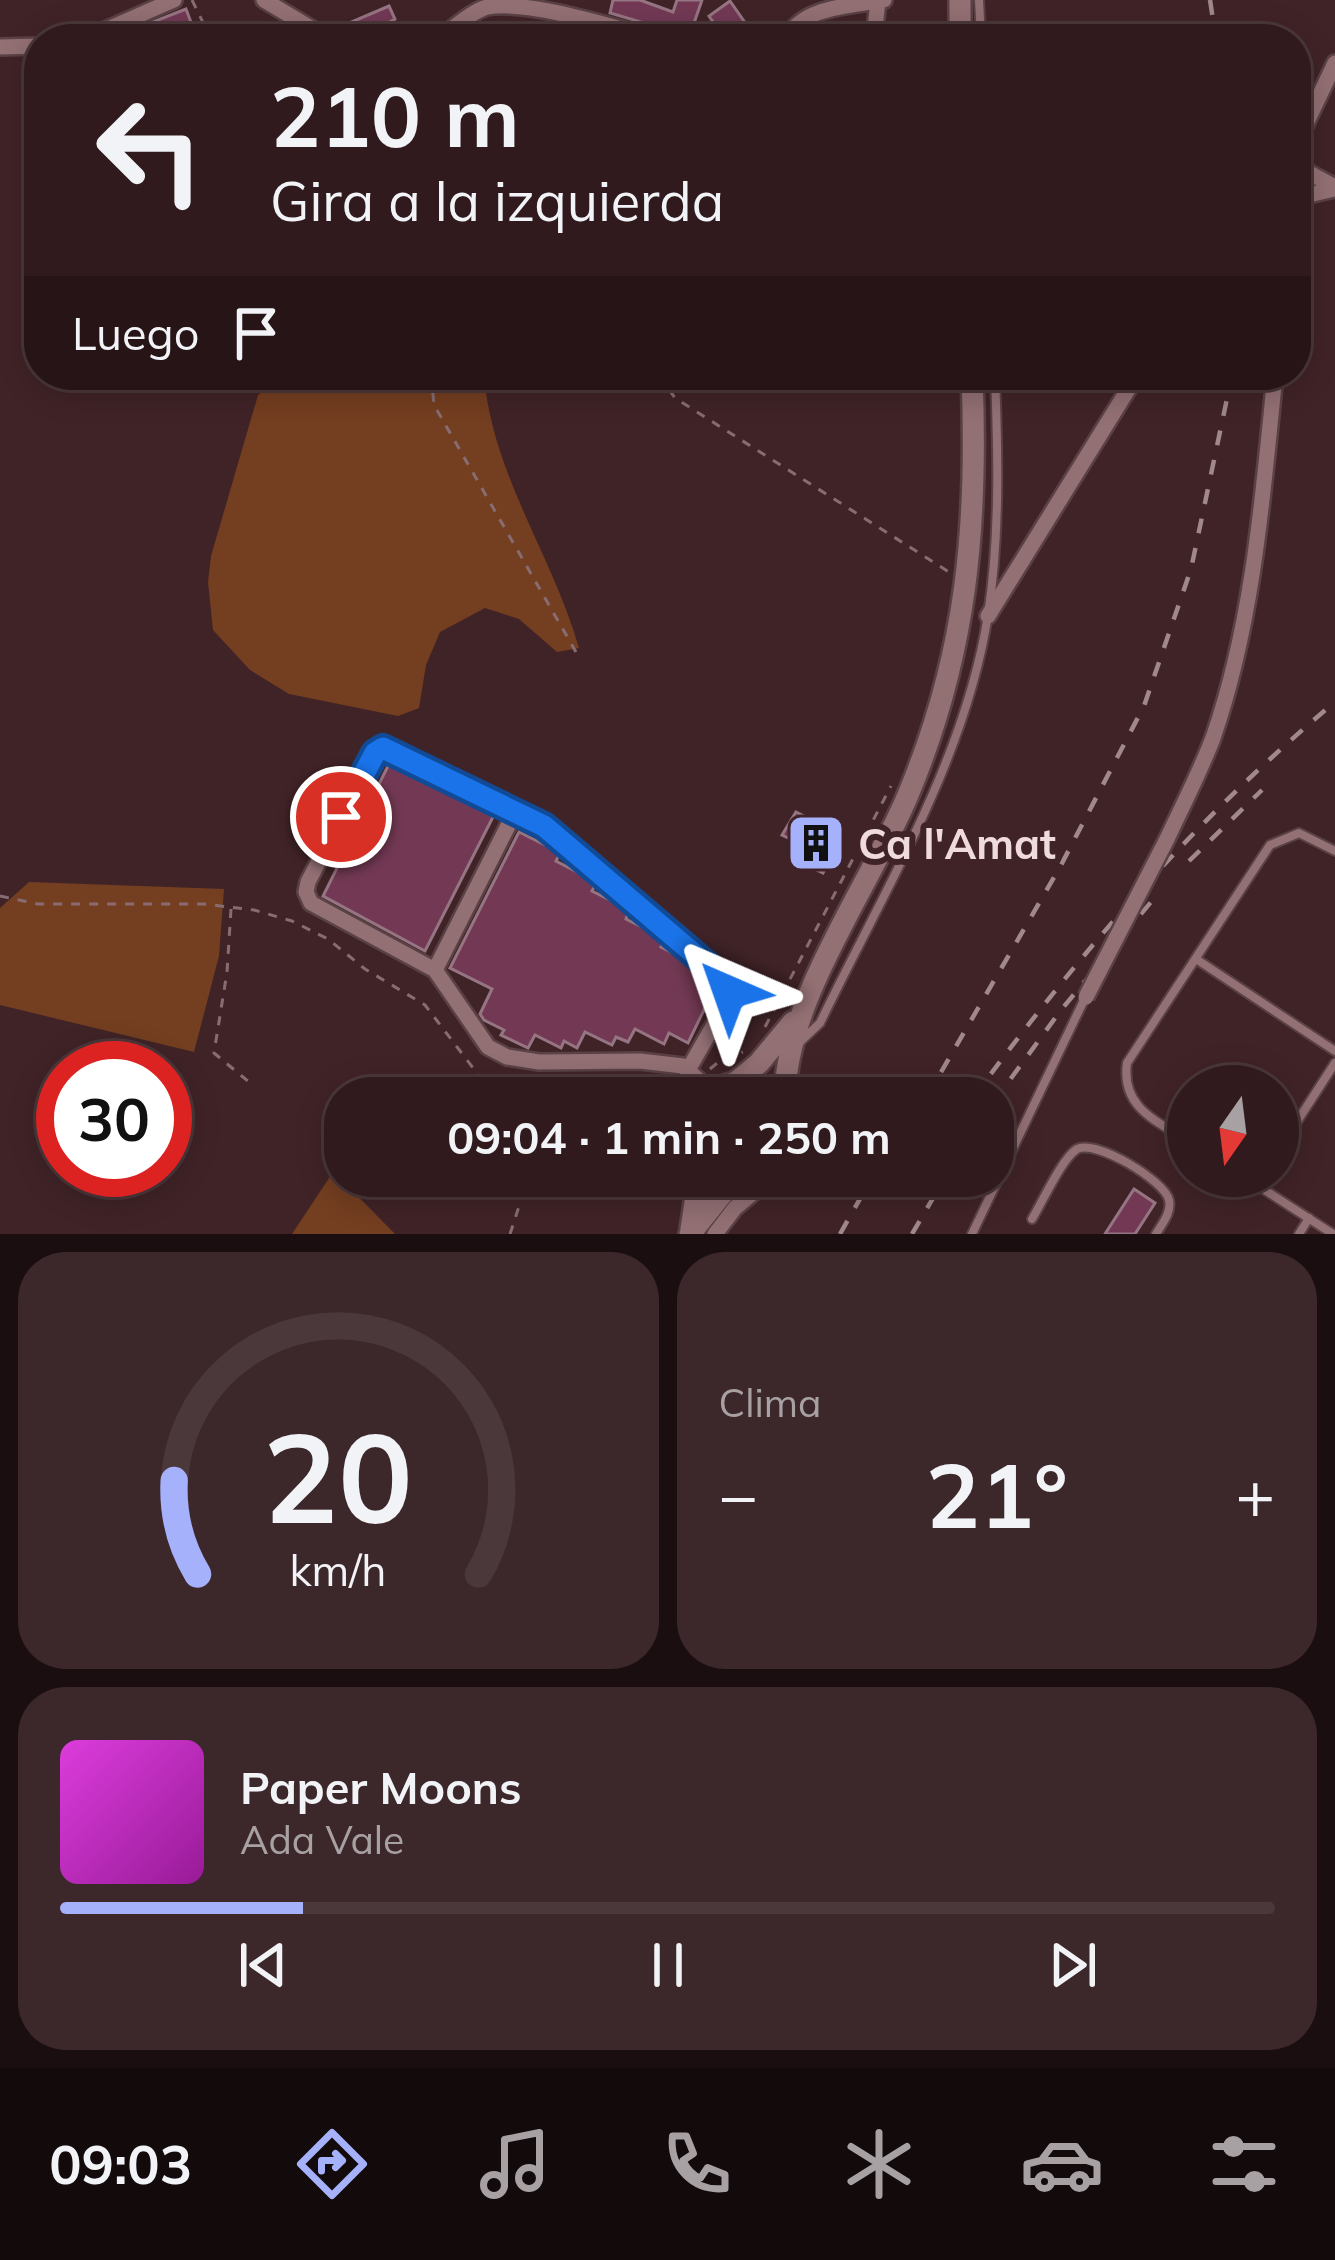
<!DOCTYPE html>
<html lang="es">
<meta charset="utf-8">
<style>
:root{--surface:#301a1d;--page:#3c272a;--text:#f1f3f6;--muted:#a8a1a4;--line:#4b383b;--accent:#a6b1fc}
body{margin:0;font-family:Mulish,sans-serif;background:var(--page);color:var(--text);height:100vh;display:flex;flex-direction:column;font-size:45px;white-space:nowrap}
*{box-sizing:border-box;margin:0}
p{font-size:39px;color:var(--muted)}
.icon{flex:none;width:66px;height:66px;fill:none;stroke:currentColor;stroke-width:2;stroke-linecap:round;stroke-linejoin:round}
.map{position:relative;height:1234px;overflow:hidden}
.drawer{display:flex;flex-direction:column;gap:18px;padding:18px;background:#1a0e10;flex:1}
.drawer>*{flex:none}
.hud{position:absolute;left:24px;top:24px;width:1287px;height:366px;border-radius:48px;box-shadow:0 6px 30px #0003,0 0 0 3px var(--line);background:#301a1d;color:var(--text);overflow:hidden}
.needle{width:78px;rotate:194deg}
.buttons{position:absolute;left:1167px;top:1065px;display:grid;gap:24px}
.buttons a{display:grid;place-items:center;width:132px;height:132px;border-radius:50%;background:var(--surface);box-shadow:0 6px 30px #0003,0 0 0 3px var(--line);font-size:60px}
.speed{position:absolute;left:36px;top:1041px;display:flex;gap:24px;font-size:60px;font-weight:700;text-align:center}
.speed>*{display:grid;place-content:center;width:156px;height:156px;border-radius:50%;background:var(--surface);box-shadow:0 6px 30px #0003,0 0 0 3px var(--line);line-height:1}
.speed .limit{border:18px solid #d22;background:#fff;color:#111}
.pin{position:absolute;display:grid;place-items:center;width:102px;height:102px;color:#fff;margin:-51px;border:6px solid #fff;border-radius:50%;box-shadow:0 3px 12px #0007}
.me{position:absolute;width:132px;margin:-66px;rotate:317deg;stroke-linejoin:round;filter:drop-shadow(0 0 9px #0008)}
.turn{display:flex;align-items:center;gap:42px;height:252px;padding:0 48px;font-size:54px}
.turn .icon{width:156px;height:156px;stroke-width:2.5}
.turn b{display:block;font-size:84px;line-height:102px}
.then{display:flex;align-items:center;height:114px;padding:0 48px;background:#0003;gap:24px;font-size:45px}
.big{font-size:90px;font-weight:700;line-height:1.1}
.drawer .card{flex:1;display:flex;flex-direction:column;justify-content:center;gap:18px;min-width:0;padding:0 42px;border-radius:48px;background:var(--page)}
.drawer .dial{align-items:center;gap:0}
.dial svg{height:312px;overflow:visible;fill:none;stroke:var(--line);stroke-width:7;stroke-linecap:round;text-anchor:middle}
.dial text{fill:var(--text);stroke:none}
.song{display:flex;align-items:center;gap:36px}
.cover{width:144px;height:144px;border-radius:18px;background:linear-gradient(135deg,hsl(300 70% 55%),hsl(300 70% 35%))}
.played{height:12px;border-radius:6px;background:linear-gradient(90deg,var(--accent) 20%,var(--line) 20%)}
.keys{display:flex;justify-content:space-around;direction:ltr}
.heat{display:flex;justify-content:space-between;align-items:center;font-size:66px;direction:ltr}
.drawer .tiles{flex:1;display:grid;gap:18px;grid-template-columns:1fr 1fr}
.card:last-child{grid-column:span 2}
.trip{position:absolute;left:324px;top:1077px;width:690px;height:120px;border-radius:48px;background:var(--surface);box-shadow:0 6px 30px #0003,0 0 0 3px var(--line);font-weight:700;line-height:120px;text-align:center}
.menu{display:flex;height:192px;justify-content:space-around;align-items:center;background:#130a0c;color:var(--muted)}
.menu .icon{width:84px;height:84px}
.menu .current{color:var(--accent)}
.menu b{font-size:54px;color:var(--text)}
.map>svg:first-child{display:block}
.green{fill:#743e20}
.building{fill:#733954;stroke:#967583;stroke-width:3}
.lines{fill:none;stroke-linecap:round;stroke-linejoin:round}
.lane-casing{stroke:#5a4145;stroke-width:12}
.street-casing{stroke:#5a4145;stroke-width:20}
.secondary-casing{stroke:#5a4145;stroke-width:26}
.path{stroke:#876d71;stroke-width:3;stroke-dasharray:9 9;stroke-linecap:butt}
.lane{stroke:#937074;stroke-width:8}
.street{stroke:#937074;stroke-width:15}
.secondary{stroke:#937074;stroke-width:21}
.rail{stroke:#a0888b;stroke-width:4.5;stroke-dasharray:15 15;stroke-linecap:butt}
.street-bridge-casing{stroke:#5a4145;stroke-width:20;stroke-linecap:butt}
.street-bridge{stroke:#937074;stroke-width:15}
.route-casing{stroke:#114b97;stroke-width:30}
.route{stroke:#1a73e8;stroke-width:21}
.labels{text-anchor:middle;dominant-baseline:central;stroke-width:12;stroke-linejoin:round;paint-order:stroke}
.poi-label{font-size:42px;font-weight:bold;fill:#efdbdd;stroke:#402327;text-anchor:start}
</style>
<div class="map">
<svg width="1335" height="1234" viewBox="0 0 1335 1234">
<rect width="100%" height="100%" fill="#402327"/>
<path class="green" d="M 283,375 L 484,375 C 492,474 552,554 579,648 L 557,652 L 519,619 L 485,608 L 440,632 L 426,665 L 419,708 L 398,716 L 289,694 L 250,670 L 213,630 L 208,582 L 211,556 L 258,395 Z
M 29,882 L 224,889 L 219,956 L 194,1052 L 0,1005 L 0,908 Z
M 333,1172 L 334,1172 L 395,1234 L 292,1234 Z"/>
<path class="building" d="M 613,0 L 640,0 L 673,12 L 677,0 L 702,0 L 693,26 L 685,23 L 681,34 L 610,13 Z
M 730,1 L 753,34 L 745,39 L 725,39 L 709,16 Z
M 389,6 L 395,19 L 361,38 L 342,26 Z
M 186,9 L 195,33 L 183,39 L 156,39 L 150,23 Z
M 389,764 L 494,815 L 425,951 L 323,896 Z
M 796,812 L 812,820 L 807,829 L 836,844 L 823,873 L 798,861 L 802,852 L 793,849 L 797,842 L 782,835 Z
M 519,832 L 551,848 L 559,855 L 556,861 L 583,875 L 595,885 L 592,891 L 616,903 L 628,913 L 626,919 L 648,930 L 663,943 L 661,947 L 679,956 L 699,973 L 697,977 L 715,987 L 688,1043 L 669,1033 L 664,1044 L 635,1029 L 628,1042 L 616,1037 L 612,1045 L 585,1032 L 577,1048 L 564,1041 L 561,1048 L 535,1035 L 528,1048 L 501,1035 L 504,1030 L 484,1020 L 480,1014 L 492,989 L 450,968 Z
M 1134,1189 L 1155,1203 L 1135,1234 L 1105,1234 Z"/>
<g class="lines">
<g class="lane-casing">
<path id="lane" d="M 979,0 L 981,39
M 1196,959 L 1335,1051
M 801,1041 L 820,1023 C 883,892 965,761 988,615 C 1000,536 998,454 995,375
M 1188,1141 C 1155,1120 1121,1107 1127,1063 L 1270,845 L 1299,833 L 1335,851
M 1278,1151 L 1335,1063
M 1243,1176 L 1333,1234
M 1032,1219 C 1042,1203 1062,1158 1077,1149 C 1096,1139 1165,1181 1169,1200 C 1172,1212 1162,1224 1156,1234
M 972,1234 L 1085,998
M 1299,1234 L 1309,1218"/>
</g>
<g class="street-casing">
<path id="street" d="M 264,0 L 329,39
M 85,39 L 174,0
M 438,39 C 453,29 470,12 487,7 C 530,0 613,27 657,39
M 787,39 C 801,6 852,6 884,0
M 874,39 L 878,0
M 0,47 L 39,46
M 1297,142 L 1306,171 L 1335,187
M 1296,145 L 1335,63
M 1296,198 L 1334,189
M 988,616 L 1137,375
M 1167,839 C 1183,805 1200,772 1213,738 C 1253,623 1263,495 1275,375
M 435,970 L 515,812
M 688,1070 L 727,1002 L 727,981 L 544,826 L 383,748 L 375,753 L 308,882 L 306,892 L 311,903 L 435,970 L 488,1047 L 507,1057 L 539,1062 L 640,1061 L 683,1066 L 712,1092
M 715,1234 L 735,1208 L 773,1176"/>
</g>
<g class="secondary-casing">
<path id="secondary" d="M 960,39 L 960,0
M 736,1082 L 759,1063 L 793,1022
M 707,1098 C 729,1077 756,1077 778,1098
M 785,1098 C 785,1000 870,886 908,795 C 967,654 978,527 972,375
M 691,1229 L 699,1176
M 690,1234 L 723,1193 L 746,1176"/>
</g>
<path class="path" d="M 192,0 L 211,39
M 431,375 L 434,405 L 576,652
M 659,375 L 675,398 L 949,572
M 0,896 L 38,904 L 204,904 L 254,910 L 292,921 L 328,939 L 365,969 L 425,1005 L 496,1098
M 231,909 L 227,972 L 214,1053 L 249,1082
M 765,1027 L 891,786
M 710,1069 L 722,1059 L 743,1052
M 510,1234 L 529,1176"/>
<use href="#lane" class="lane"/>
<use href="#street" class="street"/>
<use href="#secondary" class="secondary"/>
<path class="rail" d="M 1210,0 L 1216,39
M 1189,861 L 1262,790
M 926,1098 L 1060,867 L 1144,706 L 1191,569 L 1232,375
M 973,1098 C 1080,952 1196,818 1335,702
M 993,1103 L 1061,1010 L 1156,896
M 840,1234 L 873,1176
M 912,1234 L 946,1176"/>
<g class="street-bridge-casing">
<path id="street-bridge" d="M 1086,997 L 1167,839"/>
</g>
<use href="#street-bridge" class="street-bridge"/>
</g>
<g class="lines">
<g class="route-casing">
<path id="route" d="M 341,817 L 375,753 L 383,748 L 544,826 L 727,982 L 729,992"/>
</g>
<use href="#route" class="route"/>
</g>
<defs>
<g id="building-square" transform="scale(3)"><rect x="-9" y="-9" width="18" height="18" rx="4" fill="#a6b1fc" stroke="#402327"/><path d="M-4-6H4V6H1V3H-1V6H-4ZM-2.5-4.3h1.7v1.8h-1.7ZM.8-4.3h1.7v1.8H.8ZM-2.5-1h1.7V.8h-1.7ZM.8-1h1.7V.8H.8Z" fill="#111"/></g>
</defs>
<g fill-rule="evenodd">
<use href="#building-square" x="816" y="843"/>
</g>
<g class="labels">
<g class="poi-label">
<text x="858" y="843">Ca l'Amat</text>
</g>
</g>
</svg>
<div class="buttons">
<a><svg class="needle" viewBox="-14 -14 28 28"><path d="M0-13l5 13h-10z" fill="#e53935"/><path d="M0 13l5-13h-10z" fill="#a8a1a4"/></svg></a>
</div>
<div class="speed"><div class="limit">30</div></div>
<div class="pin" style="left:341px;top:817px;background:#d93025"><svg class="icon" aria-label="arrive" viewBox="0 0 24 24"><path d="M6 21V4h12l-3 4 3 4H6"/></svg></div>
<svg class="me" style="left:729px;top:992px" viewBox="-20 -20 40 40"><path d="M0-17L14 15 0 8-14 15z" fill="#1a73e8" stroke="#fff" stroke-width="4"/></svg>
<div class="trip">09:04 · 1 min · 250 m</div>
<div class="hud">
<div class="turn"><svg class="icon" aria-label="left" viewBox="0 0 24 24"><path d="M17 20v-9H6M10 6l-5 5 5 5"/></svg><div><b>210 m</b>Gira a la izquierda</div></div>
<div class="then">Luego<svg class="icon" aria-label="arrive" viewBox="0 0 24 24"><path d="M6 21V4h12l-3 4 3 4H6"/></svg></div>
</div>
</div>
<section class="drawer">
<div class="tiles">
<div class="card dial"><svg viewBox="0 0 100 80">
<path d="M14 69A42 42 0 1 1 86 69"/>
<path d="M14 69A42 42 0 0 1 8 45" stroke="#a6b1fc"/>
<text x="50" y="56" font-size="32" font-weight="700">20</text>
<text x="50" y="72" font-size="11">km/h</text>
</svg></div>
<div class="card"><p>Clima</p>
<div class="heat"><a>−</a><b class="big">21°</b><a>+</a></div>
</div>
<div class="card">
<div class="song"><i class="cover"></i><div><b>Paper Moons</b><p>Ada Vale</p></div></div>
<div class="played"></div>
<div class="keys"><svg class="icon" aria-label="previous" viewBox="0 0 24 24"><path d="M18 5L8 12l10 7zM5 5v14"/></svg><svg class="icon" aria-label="pause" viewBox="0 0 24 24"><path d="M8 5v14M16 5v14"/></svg><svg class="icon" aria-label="next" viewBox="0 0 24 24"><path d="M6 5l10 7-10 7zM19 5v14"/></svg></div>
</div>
</div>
</section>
<nav class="menu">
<b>09:03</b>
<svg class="icon current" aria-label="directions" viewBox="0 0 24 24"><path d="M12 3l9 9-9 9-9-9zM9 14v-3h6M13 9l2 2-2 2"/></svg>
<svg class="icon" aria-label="music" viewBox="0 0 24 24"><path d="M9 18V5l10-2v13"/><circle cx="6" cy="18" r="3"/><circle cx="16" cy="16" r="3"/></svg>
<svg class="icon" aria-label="phone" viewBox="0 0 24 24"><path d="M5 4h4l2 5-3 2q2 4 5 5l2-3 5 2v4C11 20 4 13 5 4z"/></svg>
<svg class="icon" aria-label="climate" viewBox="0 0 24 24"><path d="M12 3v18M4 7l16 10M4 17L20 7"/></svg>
<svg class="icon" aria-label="car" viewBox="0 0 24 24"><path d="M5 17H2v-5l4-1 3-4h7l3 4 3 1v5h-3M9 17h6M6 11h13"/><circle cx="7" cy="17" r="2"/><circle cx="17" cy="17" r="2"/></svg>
<svg class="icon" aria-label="filters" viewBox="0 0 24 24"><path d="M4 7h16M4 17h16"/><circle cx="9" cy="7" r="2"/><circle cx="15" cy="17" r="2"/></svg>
</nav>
